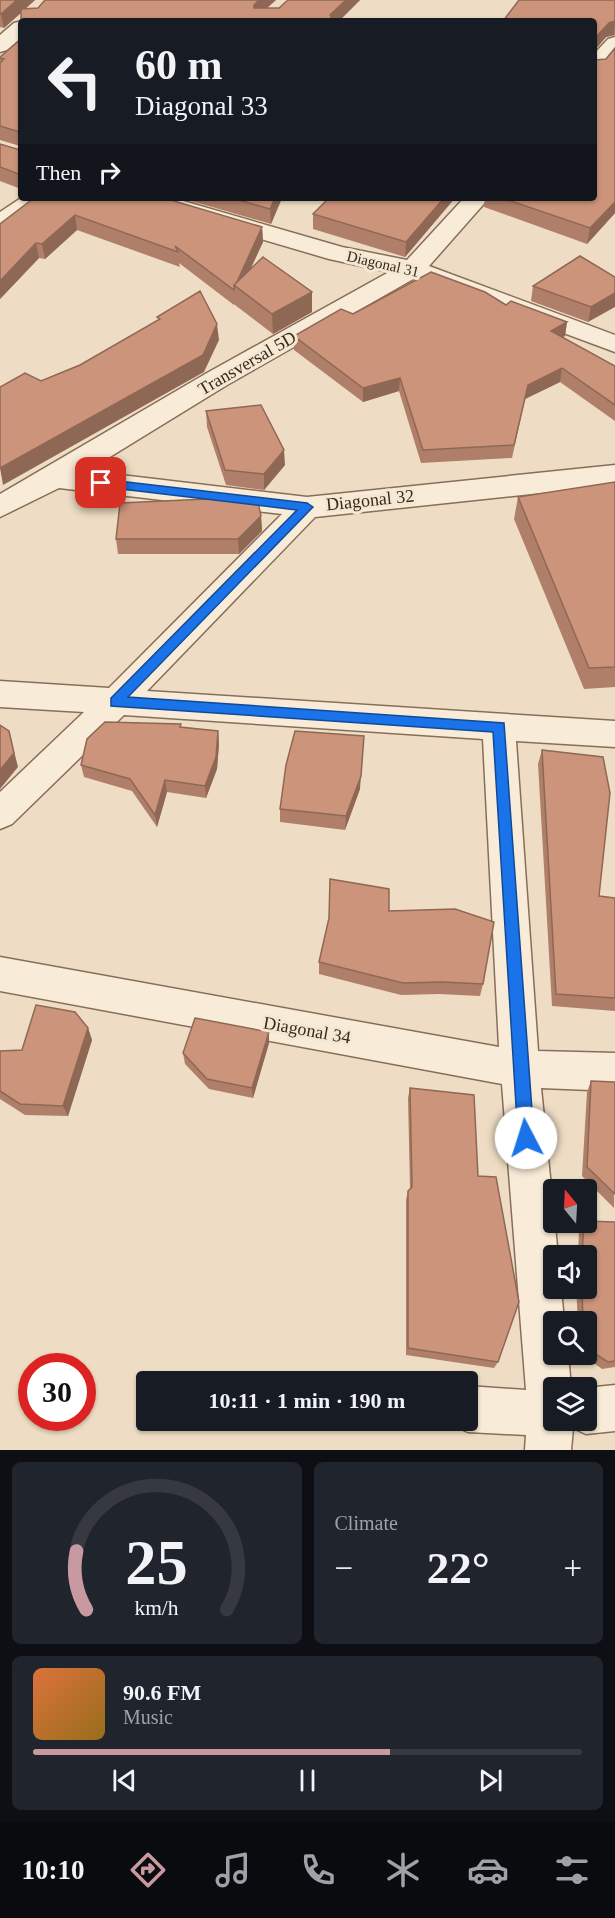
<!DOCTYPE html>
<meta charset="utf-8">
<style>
:root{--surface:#171b24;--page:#20242c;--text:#f1f3f6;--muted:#9ea1a6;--line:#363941;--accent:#c899a0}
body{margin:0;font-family:Georgia,serif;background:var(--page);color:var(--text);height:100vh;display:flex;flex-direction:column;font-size:22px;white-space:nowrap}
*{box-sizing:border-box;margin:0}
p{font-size:20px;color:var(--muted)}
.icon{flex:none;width:33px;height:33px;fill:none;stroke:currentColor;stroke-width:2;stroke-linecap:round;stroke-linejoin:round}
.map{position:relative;height:1450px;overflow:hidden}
.sheet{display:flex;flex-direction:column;gap:12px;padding:12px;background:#0d0f14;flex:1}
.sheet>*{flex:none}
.guide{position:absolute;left:18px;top:18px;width:579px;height:183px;border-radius:6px;box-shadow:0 2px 4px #0004;background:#171b24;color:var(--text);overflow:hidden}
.needle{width:39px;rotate:342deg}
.fabs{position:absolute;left:543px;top:1179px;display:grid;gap:12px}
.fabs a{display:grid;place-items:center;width:54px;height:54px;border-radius:6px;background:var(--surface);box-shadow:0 2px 4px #0004;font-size:30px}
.speed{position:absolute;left:18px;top:1353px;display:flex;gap:12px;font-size:30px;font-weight:700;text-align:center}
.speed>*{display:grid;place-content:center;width:78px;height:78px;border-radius:50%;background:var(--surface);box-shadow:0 2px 4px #0004;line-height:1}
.speed .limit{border:9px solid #d22;background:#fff;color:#111}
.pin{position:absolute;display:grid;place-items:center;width:51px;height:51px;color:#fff;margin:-26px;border-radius:12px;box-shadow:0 3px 9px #0006}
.me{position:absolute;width:66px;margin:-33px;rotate:355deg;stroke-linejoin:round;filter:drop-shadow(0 0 4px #0008)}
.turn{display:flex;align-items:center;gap:21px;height:126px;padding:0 18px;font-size:27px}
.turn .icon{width:78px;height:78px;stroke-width:2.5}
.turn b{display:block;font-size:42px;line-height:51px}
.then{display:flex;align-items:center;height:57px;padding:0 18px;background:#0003;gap:12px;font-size:22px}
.big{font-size:45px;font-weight:700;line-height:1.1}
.sheet .tile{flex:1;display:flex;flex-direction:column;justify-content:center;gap:9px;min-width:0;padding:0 21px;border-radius:9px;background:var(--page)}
.sheet .dial{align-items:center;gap:0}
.dial svg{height:156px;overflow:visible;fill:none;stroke:var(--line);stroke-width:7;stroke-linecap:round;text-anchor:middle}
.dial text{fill:var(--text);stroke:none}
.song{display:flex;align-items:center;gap:18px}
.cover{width:72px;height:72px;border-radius:9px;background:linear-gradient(135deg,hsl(20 70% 55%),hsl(40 70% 35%))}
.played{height:6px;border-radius:3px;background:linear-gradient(90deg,var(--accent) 65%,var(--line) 65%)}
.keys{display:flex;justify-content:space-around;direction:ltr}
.heat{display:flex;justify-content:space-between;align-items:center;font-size:33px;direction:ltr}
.sheet .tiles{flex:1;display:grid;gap:12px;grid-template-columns:1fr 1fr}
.tile:last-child{grid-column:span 2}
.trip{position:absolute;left:136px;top:1371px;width:342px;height:60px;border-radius:6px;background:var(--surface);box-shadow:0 2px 4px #0004;font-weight:700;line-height:60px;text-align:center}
.tab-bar{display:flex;height:96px;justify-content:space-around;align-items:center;background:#090b0e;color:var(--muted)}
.tab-bar .icon{width:42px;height:42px}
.tab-bar .active{color:var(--accent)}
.tab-bar b{font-size:27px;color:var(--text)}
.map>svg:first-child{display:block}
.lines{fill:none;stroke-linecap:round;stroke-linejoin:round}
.street-casing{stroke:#886e5a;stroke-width:3}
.street{fill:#f8ebd7;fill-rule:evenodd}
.wall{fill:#af7f69}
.shaded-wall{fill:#8f6855}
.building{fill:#cc947a;stroke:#8f6855;stroke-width:1.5}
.route{fill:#1a73e8;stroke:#114b97;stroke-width:1.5}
.labels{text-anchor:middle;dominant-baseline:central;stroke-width:6;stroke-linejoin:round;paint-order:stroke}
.far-street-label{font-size:15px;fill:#38281e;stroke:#f5e8d3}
.street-label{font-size:18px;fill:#38281e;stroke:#f5e8d3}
</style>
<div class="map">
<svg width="615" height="1450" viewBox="0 0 615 1450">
<rect width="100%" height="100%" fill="#eeddc4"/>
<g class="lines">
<g class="street-casing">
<path id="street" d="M 22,21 L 21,38 L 7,50 L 0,52 L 0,35 L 14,23 Z
M 615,37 L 615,56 L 602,72 L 594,73 L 594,54 L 608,39 Z
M 21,198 L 49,198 L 9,228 L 0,230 L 0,212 Z
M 135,198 L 173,198 L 342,247 L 407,260 L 464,198 L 489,198 L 429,266 L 615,335 L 615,352 L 415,278 L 227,385 L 87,471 L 307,497 L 615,465 L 615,485 L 315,517 L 147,691 L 615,721 L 615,747 L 516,741 L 538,1051 L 615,1053 L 615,1091 L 541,1088 L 558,1256 L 554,1256 L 554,1288 L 561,1288 L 564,1322 L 554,1322 L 554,1354 L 568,1354 L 571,1388 L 554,1388 L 554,1420 L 586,1420 L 586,1388 L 615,1385 L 615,1431 L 586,1434 L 573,1428 L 571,1450 L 525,1450 L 526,1435 L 468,1432 L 452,1425 L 450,1420 L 468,1420 L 468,1386 L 526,1390 L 502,1084 L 0,991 L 0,957 L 499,1047 L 483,739 L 124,715 L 12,824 L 0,829 L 0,792 L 84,712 L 0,707 L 0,681 L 109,688 L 282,514 L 59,488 L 0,517 L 0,494 L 207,373 L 389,272 L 329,259 L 139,203 Z"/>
</g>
<use href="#street" class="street"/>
</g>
<path class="wall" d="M 0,0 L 35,0 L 25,9 L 38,8 L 45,0 L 276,0 L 267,8 L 279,8 L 288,0 L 360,0 L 339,21 L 21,21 L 21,22 L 21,13 L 4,28 L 0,27 Z
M 615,0 L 615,35 L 606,37 L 595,50 L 595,60 L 615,213 L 587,244 L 484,207 L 485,198 L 594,198 L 594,21 Z
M 21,39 L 21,189 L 0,181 L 0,144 L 20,150 L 20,146 L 0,140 L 0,57 Z
M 34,198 L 262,227 L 263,242 L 250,269 L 312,312 L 273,334 L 235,305 L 235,304 L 234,305 L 179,263 L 180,267 L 77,230 L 45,259 L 39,258 L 0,299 Z
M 181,198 L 282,198 L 271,224 Z
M 329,198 L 455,198 L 405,257 L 313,229 L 313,214 Z
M 615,277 L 588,322 L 531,301 L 533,286 Z
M 506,305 L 567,322 L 565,336 L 562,337 L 615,366 L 615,421 L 560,382 L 525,399 L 512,458 L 421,463 L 399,391 L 363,402 L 294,350 L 294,336 L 353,314 Z
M 206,411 L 285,465 L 264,490 L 226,485 L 207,427 Z
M 615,482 L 615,687 L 584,689 L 514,519 L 518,497 Z
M 203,495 L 261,516 L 262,531 L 239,554 L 118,554 L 116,539 L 204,499 Z
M 181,727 L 218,731 L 219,744 L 217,769 L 206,798 L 167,792 L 157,827 L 132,791 L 84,777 L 81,765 Z
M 542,750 L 599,896 L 615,898 L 615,1011 L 552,1006 L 538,764 Z
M 360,789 L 345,830 L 280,822 L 280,809 Z
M 389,911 L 483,984 L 480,996 L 439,994 L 401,995 L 319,974 L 319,962 Z
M 88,1028 L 92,1040 L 68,1116 L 25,1115 L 0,1099 L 0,1051 L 22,1050 Z
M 269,1032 L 269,1043 L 253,1098 L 209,1089 L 185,1064 L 183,1053 Z
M 591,1081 L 615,1082 L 614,1208 L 582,1176 L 587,1092 Z
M 410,1088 L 478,1176 L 498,1362 L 494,1368 L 406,1355 L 406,1200 L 408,1191 L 410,1189 L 408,1098 Z
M 583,1222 L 615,1222 L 615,1367 L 602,1369 L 581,1354 L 586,1354 L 586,1322 L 578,1322 L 576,1288 L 586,1288 L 586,1256 L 578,1256 L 579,1229 Z"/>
<path class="shaded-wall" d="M 17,0 L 35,0 L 4,28 L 1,14 Z
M 259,0 L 276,0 L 254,19 L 254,5 Z
M 346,0 L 360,0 L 339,21 L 329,21 L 330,15 Z
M 615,21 L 614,35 L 606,37 L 594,51 L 595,38 L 609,23 Z
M 275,198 L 282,198 L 271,224 L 270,209 Z
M 444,198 L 455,198 L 405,257 L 406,242 Z
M 615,202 L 615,213 L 587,244 L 590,228 Z
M 75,215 L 77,230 L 45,259 L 42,244 Z
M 262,227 L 263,242 L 241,290 L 235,286 Z
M 36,243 L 39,258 L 0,299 L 0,281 Z
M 312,292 L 312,312 L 273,334 L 272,314 Z
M 615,293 L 615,307 L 588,322 L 591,307 Z
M 567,322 L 565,336 L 549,345 L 551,331 Z
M 217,324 L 219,340 L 204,372 L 3,485 L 0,468 Z
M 562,368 L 560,382 L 525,399 L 512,458 L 528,385 Z
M 400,378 L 399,391 L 363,402 L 363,388 Z
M 284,450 L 285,465 L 264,490 L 264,474 Z
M 261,516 L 262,531 L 239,554 L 238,539 Z
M 9,731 L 18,767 L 0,789 L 0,770 Z
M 218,731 L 219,744 L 217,769 L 206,798 L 205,786 Z
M 364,736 L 360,789 L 345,830 L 346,816 Z
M 165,780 L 167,792 L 157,827 L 155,815 Z
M 88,1028 L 92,1040 L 68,1116 L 63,1106 Z
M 269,1032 L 269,1043 L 253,1098 L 252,1088 Z"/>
<path class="building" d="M 0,0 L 17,0 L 1,14 L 0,13 Z
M 45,0 L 259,0 L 254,5 L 254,8 L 279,8 L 288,0 L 346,0 L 330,15 L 333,21 L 21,21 L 21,9 L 38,8 Z
M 519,0 L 615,0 L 615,21 L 609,23 L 595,38 L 595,60 L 606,59 L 615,48 L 615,202 L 590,228 L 502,198 L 594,198 L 594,21 L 503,21 Z
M 21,39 L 21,175 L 0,167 L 0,144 L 20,150 L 20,132 L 0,126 L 0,63 L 4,59 L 0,58 L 0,57 Z
M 34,198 L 164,198 L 262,227 L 237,282 L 234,285 L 234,290 L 175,246 L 178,252 L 75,215 L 42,244 L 36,243 L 0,281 L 0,224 Z
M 232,198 L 275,198 L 270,209 Z
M 329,198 L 444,198 L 406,242 L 313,214 Z
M 580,256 L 615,277 L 615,293 L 591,307 L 533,286 Z
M 263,257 L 312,292 L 272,314 L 234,285 Z
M 431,272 L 485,292 L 506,305 L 511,301 L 567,322 L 551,331 L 615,366 L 615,405 L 562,368 L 528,385 L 514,445 L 423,450 L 400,378 L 363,388 L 294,336 L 341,309 L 353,314 Z
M 200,291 L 217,324 L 203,355 L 0,468 L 0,387 L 25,373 L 41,381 L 80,365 L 160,319 L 157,317 Z
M 261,405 L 284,450 L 264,474 L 225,470 L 206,411 Z
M 615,482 L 615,667 L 589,668 L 518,497 Z
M 203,495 L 257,498 L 261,516 L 238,539 L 116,539 L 120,503 L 206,499 Z
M 105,722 L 181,724 L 180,727 L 218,731 L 216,757 L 205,786 L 165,780 L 155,815 L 130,779 L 81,765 L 87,739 Z
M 0,725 L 9,731 L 14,753 L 0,770 Z
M 295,731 L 364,736 L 361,776 L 346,816 L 280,809 L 286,765 Z
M 542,750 L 603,757 L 610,793 L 599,896 L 615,898 L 615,998 L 556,994 Z
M 330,879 L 389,889 L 389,911 L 455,909 L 494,922 L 483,984 L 442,982 L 403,983 L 319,962 L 329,918 Z
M 36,1005 L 75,1012 L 88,1028 L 63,1106 L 20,1104 L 0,1091 L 0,1051 L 22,1050 Z
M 195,1018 L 269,1032 L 252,1088 L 207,1079 L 183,1053 Z
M 591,1081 L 615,1082 L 615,1194 L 587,1167 Z
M 410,1088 L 474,1095 L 478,1176 L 496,1177 L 519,1302 L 498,1362 L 408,1348 L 408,1191 L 412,1187 Z
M 586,1221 L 615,1222 L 615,1361 L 608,1362 L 586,1348 L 586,1322 L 583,1322 L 582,1288 L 586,1288 L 586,1256 L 582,1256 L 584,1222 L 586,1222 Z"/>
<path class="route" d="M 101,479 L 307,503 L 313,507 L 128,697 L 504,723 L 534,1138 L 532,1144 L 526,1146 L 520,1144 L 518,1138 L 493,732 L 111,706 L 111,698 L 297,510 L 96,486 L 95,483 Z"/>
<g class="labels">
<g class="far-street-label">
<text transform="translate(383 264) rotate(13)">Diagonal 31</text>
</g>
<g class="street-label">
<text transform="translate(247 363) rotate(-30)">Transversal 5D</text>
<text transform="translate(370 500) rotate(-6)">Diagonal 32</text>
<text transform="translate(307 1030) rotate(10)">Diagonal 34</text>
</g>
</g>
</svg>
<div class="fabs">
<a><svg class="needle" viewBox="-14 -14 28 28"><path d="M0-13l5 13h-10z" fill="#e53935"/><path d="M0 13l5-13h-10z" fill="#9ea1a6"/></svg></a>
<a><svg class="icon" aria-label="sound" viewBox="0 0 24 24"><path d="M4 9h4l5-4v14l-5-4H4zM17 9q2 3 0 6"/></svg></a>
<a><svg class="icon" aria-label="search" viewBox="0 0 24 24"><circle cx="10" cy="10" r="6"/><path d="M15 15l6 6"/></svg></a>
<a><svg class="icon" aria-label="layers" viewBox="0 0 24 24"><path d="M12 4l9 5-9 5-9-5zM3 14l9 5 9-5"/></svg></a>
</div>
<div class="speed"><div class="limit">30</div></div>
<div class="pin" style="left:101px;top:483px;background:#d93025"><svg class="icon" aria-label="arrive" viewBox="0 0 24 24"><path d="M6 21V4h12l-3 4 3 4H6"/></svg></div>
<svg class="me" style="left:526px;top:1138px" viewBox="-20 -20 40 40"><circle r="19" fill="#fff"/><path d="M0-13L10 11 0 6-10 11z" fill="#1a73e8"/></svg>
<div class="trip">10:11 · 1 min · 190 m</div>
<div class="guide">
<div class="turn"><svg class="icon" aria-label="left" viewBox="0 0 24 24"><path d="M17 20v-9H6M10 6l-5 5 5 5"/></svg><div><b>60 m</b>Diagonal 33</div></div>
<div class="then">Then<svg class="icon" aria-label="right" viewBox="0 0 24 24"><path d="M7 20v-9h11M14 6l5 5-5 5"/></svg></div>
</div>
</div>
<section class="sheet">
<div class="tiles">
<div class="tile dial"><svg viewBox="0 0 100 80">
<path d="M14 69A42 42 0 1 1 86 69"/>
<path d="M14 69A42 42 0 0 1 9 39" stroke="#c899a0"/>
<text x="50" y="56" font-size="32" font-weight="700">25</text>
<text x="50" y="72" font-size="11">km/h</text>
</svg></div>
<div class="tile"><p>Climate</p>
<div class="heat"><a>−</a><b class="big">22°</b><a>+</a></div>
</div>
<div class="tile">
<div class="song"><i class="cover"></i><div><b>90.6 FM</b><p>Music</p></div></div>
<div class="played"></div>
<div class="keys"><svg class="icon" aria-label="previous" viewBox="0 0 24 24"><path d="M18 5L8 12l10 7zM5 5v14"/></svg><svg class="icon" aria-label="pause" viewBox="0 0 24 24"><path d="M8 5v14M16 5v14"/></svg><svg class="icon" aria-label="next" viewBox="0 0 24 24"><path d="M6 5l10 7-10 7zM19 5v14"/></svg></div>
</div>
</div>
</section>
<nav class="tab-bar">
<b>10:10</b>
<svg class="icon active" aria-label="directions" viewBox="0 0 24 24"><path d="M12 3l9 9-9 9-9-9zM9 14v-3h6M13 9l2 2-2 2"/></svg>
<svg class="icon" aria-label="music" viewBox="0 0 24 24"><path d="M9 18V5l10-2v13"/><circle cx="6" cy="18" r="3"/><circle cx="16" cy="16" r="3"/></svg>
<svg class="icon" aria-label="phone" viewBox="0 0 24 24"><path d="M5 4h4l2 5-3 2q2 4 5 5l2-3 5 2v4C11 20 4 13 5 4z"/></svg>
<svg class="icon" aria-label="climate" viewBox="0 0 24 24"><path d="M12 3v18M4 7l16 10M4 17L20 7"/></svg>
<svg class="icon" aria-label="car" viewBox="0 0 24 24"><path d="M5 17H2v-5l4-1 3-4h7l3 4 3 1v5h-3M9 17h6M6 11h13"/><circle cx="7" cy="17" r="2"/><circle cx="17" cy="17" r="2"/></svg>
<svg class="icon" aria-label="filters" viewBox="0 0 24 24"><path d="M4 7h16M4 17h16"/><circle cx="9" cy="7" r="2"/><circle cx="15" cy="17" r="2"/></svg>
</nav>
